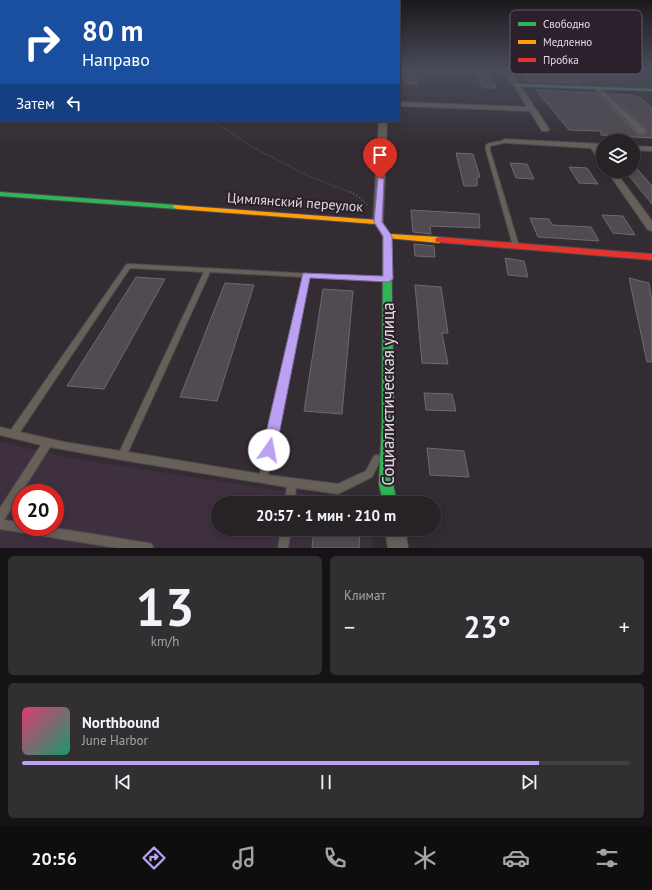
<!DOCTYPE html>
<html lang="ru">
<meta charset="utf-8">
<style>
:root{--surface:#262226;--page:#322f32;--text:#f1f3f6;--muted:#a4a4a7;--line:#423f43;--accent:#bca0f2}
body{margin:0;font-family:"PT Sans",sans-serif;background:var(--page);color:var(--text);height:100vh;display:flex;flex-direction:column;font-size:15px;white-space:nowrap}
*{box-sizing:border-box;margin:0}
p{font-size:13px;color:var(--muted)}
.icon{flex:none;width:22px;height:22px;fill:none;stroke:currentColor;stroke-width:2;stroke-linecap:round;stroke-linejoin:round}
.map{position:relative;height:548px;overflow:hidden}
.drawer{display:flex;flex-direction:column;gap:8px;padding:8px;background:#151315;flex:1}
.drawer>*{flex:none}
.banner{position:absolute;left:0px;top:0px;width:400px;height:122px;box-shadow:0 2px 10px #0003,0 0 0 1px var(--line);background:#1a4fa0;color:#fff;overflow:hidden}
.fabs{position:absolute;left:596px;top:134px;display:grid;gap:8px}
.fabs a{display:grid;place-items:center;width:44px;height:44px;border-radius:50%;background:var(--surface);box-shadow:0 2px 10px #0003,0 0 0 1px var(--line);font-size:20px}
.speed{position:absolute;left:12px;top:484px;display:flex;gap:8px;font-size:20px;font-weight:700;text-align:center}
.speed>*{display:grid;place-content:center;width:52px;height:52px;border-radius:50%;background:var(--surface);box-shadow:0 2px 10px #0003,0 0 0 1px var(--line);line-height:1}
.speed .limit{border:6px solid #d22;background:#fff;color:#111}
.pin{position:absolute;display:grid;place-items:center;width:34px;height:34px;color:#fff;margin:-41px -17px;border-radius:50% 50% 50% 0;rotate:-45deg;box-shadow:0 0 4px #0007}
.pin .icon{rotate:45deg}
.me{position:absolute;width:44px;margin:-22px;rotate:12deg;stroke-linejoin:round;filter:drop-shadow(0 0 3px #0008)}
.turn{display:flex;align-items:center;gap:14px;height:84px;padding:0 16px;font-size:18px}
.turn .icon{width:52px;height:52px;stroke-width:2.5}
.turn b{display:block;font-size:28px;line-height:34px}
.then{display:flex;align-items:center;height:38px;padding:0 16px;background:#0003;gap:8px;font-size:15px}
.big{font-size:30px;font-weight:700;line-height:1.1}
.drawer .card{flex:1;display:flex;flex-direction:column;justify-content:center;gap:6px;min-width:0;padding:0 14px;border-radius:6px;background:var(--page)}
.drawer .dial{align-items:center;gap:0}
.dial b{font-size:52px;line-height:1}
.song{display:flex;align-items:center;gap:12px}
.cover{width:48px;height:48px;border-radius:6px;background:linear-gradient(135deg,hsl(340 70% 55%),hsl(160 70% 35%))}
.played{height:4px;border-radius:2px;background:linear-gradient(90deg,var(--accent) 85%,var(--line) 85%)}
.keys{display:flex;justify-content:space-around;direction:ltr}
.heat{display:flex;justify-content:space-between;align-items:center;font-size:22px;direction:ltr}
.drawer .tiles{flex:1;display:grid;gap:8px;grid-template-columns:1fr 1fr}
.card:last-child{grid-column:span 2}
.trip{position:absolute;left:211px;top:496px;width:230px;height:40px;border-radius:20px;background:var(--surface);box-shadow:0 2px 10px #0003,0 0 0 1px var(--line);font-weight:700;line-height:40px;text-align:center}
.tabs{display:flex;height:64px;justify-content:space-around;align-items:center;background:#0f0e0f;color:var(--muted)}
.tabs .icon{width:28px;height:28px}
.tabs .on{color:var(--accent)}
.tabs b{font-size:18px;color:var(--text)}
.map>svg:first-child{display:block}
.built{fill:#3f3040;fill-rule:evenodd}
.building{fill:#504b50;stroke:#6e696e}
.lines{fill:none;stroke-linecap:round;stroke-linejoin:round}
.lane-casing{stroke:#4e4a4e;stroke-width:2}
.street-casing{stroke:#4e4a4e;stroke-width:2}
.fast-casing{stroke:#4e4a4e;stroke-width:2}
.slow-casing{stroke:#4e4a4e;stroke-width:2}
.jam-casing{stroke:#4e4a4e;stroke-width:2}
.path-far1{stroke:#66615e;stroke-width:1.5;stroke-dasharray:0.5 1.5;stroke-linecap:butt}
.path{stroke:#66615e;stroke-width:2;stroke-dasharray:1 2.5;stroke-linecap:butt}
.lane{fill:#666059;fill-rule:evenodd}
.street{fill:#666059;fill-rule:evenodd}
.fast{fill:#30b455;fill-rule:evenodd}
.slow{fill:#ff9f0a;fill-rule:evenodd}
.jam{fill:#e5322d;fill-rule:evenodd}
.route{fill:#bca0f2;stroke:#7a689d}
.labels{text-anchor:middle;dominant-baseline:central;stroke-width:4;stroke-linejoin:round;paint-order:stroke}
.street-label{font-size:14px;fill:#e1dae1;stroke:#2c202c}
.near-street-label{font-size:17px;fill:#e1dae1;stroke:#2c202c}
.key{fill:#2c202c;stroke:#625862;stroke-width:1}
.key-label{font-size:11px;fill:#e1dae1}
</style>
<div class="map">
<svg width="652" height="548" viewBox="0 0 652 548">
<rect width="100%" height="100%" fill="#332d33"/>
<path class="built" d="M 516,70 L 652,70 L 652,89 L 526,84 Z
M 0,442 L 64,457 L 260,488 L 373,501 L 373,503 L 218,503 L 218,529 L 373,529 L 372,548 L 0,548 ZM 21,493 L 55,493 L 55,527 L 21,527 Z"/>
<path class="building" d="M 404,70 L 415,70 L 417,84 L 405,83 Z
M 474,70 L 487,70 L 496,88 L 483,88 Z
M 520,70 L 569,71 L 581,83 L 529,81 Z
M 536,90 L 597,93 L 638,134 L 645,134 L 646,133 L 646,128 L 609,94 L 632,95 L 635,97 L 639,97 L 652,108 L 652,138 L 601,135 L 601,131 L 569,130 Z
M 456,153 L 473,154 L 480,177 L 477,178 L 477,186 L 464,186 Z
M 510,163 L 527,164 L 534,179 L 516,178 Z
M 633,164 L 652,186 L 652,204 L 625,171 L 633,171 Z
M 569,167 L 587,168 L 598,184 L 579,183 Z
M 411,210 L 479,214 L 480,228 L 430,226 L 431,234 L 413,232 Z
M 602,215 L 623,216 L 635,235 L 613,233 Z
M 530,218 L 549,219 L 552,225 L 591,227 L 599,241 L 538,237 Z
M 414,244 L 434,246 L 435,257 L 415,256 Z
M 505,258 L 524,261 L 528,277 L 508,275 Z
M 136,277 L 165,279 L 104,389 L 67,386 Z
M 629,278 L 649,283 L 652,302 L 652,362 L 647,362 Z
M 225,283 L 254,285 L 217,401 L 180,397 Z
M 415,285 L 441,287 L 448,333 L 442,333 L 448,364 L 422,363 Z
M 323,289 L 353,291 L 342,414 L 304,411 Z
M 424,393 L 452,394 L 456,411 L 426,410 Z
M 427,448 L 464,451 L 469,477 L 430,475 Z
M 314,529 L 360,529 L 359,548 L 312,548 Z"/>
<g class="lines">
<g class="lane-casing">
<path id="lane" d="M 507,140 L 508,140 L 508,142 L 490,146 L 490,150 L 519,246 L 516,248 L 513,246 L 486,150 L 486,145 L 490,143 Z
M 128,264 L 389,278 L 390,279 L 387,281 L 309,277 L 268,475 L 338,484 L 366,471 L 374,456 L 377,455 L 380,456 L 381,459 L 372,477 L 338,494 L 296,488 L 294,503 L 284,503 L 287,487 L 122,460 L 50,447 L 4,520 L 21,522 L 21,527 L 49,527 L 148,543 L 152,544 L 153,548 L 117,548 L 0,529 L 0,508 L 41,445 L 0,435 L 0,427 L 11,430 L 126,265 ZM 130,268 L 204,272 L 120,451 L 64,442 L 20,432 ZM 210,272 L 303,277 L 260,474 L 128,452 Z
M 281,529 L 291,529 L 288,548 L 278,548 Z"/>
</g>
<g class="street-casing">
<path id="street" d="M 504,70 L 510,70 L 549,129 L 548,131 L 542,131 L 530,111 L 399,106 L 399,102 L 527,107 Z
M 0,87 L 1,87 L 1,91 L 0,91 Z
M 595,87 L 599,87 L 645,129 L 645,133 L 639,133 L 595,89 Z
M 379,121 L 387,121 L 383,222 L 378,225 L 373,222 Z
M 504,139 L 603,144 L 603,148 L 599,148 L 603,154 L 603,163 L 600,162 L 591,148 L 507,143 L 503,141 Z
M 633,146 L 652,147 L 652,151 L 633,150 Z
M 607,171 L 615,171 L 652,221 L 652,231 L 648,230 Z
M 385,529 L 405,529 L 408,548 L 388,548 Z"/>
</g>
<g class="fast-casing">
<path id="fast" d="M 516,84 L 652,89 L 652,91 L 514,86 Z
M 0,192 L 177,205 L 181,207 L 177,209 L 0,196 Z
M 384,234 L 387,234 L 391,236 L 394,421 L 393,484 L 397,503 L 383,503 L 379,484 L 382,421 L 383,236 Z"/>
</g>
<g class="slow-casing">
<path id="slow" d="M 174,205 L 378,220 L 381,220 L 390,234 L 439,237 L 443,240 L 439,243 L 387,238 L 384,238 L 375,224 L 177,209 L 173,207 Z"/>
</g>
<g class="jam-casing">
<path id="jam" d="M 439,237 L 652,254 L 652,260 L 436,242 L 435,240 L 436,238 Z"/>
</g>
<path class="path-far1" d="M 210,121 L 221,126 L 252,147 L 311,177 L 352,193"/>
<path class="path" d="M 350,192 L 359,197 L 367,205"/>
<use href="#lane" class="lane"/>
<use href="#street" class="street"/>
<use href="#fast" class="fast"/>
<use href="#slow" class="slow"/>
<use href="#jam" class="jam"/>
</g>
<linearGradient id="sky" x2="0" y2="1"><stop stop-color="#1c191c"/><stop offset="0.48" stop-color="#4a4c5b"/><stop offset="1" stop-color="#4a4c5b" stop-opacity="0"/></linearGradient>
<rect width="652" height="146" fill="url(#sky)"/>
<path class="route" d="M 378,177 L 384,179 L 382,222 L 392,236 L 393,279 L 388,282 L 310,278 L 276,450 L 274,454 L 269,456 L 264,454 L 262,450 L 303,273 L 383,276 L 383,236 L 374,222 Z"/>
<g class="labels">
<g class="street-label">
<text transform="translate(295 202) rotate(4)">Цимлянский переулок</text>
</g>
<g class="near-street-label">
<text transform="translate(388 394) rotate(-90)">Социалистическая улица</text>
</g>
</g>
<rect x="510" y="10" width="132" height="64" rx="6" class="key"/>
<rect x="518" y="22" width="18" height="4" fill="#30b455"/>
<rect x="518" y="40" width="18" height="4" fill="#ff9f0a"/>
<rect x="518" y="58" width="18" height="4" fill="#e5322d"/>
<g class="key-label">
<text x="543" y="28">Свободно</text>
<text x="543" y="46">Медленно</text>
<text x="543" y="64">Пробка</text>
</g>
</svg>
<div class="fabs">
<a><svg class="icon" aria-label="layers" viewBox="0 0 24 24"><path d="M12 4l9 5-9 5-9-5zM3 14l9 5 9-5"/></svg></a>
</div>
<div class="speed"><div class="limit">20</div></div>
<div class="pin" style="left:380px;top:179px;background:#d93025"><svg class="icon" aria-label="arrive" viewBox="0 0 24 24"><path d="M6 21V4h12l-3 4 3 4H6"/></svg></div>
<svg class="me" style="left:269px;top:450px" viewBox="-20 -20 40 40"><circle r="19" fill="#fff"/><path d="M0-13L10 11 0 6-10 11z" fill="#bca0f2"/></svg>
<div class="trip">20:57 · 1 мин · 210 m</div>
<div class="banner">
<div class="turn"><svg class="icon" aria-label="right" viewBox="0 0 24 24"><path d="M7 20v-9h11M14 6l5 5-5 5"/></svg><div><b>80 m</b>Направо</div></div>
<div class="then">Затем<svg class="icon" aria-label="left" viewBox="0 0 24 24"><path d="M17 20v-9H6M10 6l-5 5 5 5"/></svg></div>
</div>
</div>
<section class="drawer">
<div class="tiles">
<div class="card dial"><b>13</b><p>km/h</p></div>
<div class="card"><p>Климат</p>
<div class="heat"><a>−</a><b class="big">23°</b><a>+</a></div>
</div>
<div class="card">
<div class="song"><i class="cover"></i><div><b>Northbound</b><p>June Harbor</p></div></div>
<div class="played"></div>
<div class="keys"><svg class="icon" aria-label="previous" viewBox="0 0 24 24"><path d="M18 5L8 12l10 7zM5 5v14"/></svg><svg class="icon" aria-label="pause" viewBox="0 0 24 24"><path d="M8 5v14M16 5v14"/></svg><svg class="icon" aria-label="next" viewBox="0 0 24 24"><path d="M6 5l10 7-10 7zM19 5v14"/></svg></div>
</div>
</div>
</section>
<nav class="tabs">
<b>20:56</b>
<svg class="icon on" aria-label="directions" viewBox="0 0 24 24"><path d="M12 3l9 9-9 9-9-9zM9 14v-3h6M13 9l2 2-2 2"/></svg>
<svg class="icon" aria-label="music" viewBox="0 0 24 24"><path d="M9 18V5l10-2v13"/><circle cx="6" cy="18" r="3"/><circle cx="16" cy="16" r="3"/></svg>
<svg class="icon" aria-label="phone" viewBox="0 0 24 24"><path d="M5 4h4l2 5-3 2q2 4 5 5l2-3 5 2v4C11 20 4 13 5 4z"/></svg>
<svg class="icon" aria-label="climate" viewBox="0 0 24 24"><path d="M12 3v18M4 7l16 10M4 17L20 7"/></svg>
<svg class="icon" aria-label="car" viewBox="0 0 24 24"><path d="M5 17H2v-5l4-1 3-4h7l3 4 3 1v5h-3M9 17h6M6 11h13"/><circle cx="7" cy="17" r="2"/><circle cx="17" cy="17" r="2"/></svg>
<svg class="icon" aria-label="filters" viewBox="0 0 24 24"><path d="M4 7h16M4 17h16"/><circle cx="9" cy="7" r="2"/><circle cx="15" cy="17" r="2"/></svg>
</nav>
